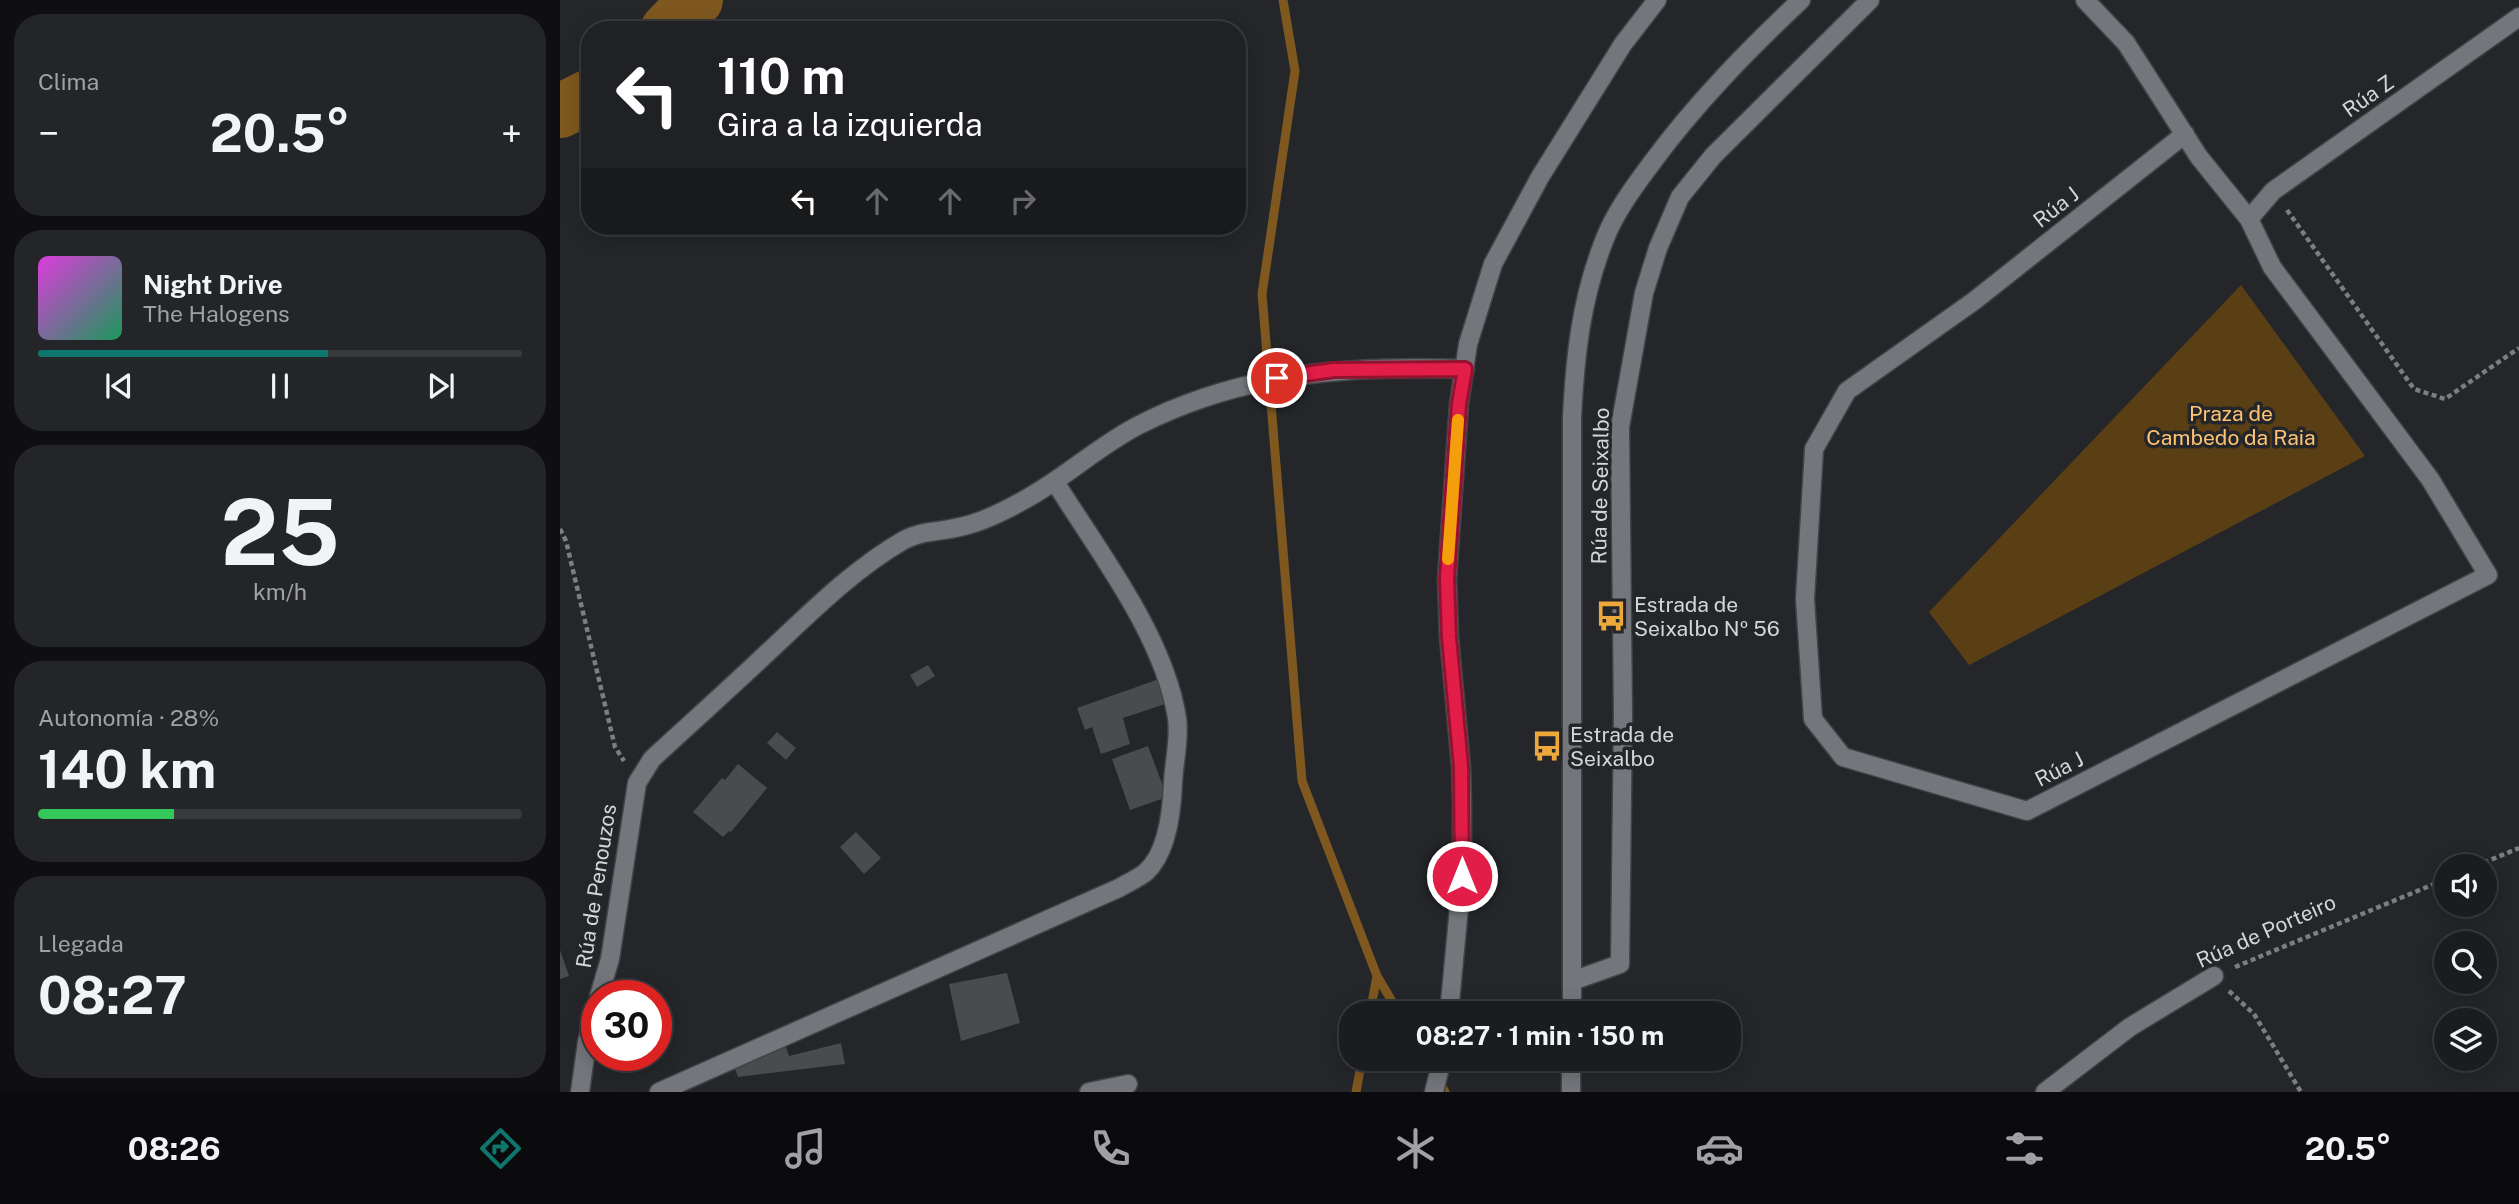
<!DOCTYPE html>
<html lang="es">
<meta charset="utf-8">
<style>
:root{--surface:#1b1c20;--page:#242529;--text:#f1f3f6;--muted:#a0a1a5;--line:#393a3e;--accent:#0f766e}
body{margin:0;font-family:"Public Sans",sans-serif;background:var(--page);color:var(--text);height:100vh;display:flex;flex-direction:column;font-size:26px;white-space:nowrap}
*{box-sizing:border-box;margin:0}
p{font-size:23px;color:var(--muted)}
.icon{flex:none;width:38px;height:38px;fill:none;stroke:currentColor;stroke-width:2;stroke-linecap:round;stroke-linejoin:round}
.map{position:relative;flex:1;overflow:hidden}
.drawer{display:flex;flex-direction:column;gap:14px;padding:14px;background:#0f0f12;width:560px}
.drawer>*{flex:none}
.hud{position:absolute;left:21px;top:21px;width:665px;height:214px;border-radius:28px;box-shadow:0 4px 18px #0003,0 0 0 2px var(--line);background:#202124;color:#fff;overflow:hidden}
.tools{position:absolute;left:1874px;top:854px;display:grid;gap:14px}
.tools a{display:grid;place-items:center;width:63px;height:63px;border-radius:50%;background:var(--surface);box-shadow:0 4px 18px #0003,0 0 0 2px var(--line);font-size:35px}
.speed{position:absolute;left:21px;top:980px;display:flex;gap:14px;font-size:35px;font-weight:700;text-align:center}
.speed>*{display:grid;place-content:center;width:91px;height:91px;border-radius:50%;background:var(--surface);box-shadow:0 4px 18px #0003,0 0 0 2px var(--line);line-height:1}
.speed .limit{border:10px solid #d22;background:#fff;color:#111}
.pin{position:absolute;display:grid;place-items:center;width:60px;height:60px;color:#fff;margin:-30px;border:4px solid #fff;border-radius:50%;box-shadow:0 2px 7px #0007}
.me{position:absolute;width:77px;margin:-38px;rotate:0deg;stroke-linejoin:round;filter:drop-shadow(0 0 5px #0008)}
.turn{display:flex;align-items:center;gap:24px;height:147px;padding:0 21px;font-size:32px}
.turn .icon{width:91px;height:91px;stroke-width:2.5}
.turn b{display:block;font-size:49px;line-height:60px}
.lanes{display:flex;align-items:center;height:66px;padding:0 21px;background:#0003;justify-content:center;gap:35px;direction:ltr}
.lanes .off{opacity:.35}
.big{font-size:52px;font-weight:700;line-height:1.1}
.drawer .widget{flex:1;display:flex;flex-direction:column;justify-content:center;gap:10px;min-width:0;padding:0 24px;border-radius:28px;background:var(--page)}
.drawer .dial{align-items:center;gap:0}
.dial b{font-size:91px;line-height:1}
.song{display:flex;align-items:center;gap:21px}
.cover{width:84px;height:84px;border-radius:10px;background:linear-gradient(135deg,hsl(300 70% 55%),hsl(150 70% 35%))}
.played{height:7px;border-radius:4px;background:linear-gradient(90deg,var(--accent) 60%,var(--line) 60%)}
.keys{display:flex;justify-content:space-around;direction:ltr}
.heat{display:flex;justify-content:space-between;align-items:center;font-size:38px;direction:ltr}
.charge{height:10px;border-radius:5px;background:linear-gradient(90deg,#34c759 28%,var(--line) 0)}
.trip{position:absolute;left:779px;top:1001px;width:402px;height:70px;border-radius:28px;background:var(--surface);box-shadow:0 4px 18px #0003,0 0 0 2px var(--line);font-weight:700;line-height:70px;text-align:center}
.dock{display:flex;height:112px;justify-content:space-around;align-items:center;background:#0b0b0d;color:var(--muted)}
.dock .icon{width:49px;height:49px}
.dock .selected{color:var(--accent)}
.dock b{font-size:32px;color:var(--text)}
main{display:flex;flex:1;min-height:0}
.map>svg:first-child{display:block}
.green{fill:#5b3f14}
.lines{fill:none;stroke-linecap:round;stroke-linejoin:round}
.stream{stroke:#7e581f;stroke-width:9}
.river{stroke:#7e581f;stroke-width:54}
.building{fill:#494b4f}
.minor-casing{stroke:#414346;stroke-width:21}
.tertiary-casing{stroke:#414346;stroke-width:21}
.path{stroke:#7c7e81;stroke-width:4.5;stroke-dasharray:5 3.5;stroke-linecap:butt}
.minor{stroke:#74767b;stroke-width:18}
.tertiary{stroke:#74767b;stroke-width:18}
.route-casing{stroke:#92132f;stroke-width:18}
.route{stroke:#e11d48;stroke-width:12}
.slow{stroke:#f59e0b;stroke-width:12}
.labels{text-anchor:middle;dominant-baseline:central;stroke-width:7;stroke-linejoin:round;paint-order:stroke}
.street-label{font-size:21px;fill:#d5d6d9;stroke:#24262a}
.park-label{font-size:21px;fill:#fdc474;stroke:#24262a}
.poi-label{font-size:21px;fill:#d5d6d9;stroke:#24262a;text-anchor:start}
</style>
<main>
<section class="drawer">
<div class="widget"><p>Clima</p>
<div class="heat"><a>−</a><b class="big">20.5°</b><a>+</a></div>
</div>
<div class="widget">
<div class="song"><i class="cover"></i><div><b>Night Drive</b><p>The Halogens</p></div></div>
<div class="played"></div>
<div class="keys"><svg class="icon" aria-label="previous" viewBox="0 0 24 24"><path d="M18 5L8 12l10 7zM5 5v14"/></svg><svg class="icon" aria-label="pause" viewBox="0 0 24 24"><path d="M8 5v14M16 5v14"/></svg><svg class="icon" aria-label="next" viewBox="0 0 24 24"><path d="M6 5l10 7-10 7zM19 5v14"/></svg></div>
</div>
<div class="widget dial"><b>25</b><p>km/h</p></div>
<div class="widget"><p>Autonomía · 28%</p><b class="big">140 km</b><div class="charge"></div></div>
<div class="widget"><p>Llegada</p><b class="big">08:27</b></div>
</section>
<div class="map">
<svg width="1959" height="1092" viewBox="0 0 1959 1092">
<rect width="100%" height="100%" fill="#24262a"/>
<path class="green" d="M 1681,285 L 1805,456 L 1409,665 L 1369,612 Z"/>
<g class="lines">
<path class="stream" d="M 723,0 L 735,71 L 702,294 L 742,781 L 817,976 L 839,1013
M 810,1013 L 817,976
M 866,1059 L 885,1092
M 796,1092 L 802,1059"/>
<path class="river" d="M 107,30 L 136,0
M 0,111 L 30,96"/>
</g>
<path class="building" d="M 368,665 L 375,676 L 357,687 L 350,675 Z
M 602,678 L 611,702 L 563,718 L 570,744 L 541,754 L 532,727 L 525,730 L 517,708 Z
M 217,732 L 236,748 L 226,760 L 207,743 Z
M 588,746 L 607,797 L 570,810 L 552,759 Z
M 178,764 L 207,788 L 171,832 L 169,831 L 163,837 L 133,812 L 162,778 L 165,780 Z
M 296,832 L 321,858 L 304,874 L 280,847 Z
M 0,950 L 9,976 L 0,979 Z
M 447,973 L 460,1023 L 401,1041 L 389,984 Z
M 281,1043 L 285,1064 L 178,1077 L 173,1064 L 225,1044 L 229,1056 Z"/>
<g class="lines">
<g class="minor-casing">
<path id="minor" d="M 1525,0 L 1566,43 L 1639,157 L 1689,219 L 1712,267 L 1870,479 L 1928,575 L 1467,811 L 1283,757 L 1253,719 L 1245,599 L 1254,449 L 1287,391 L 1414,301 L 1625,134
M 1689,219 L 1713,191 L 1959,17
M 1012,981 L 1060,964 L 1063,714 L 1060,427 L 1084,293 L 1098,248 L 1120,197 L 1153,156 L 1310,0
M 39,996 L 50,959 L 77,783 L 92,759 C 130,724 168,690 205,655 C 249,614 292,570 344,540 C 361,531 377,532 395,528 C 419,524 443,512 464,500 C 505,478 538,446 579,425 C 683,372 790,365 905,369
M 889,1013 L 902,876 L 902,803 L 901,766 L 889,637 L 887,579 L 899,404 L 908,344 L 933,264 L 980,177 L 1063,44 L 1097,0
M 20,1092 L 27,1042 L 37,1004
M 99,1092 L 559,888 C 567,883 579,878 586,872 C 608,852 612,810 613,782 C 614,762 620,738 617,718 C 604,636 539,552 495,482
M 529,1092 L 568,1084
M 874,1092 L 882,1059
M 1485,1092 L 1570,1027 L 1654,976"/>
</g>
<g class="tertiary-casing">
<path id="tertiary" d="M 1012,1013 L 1012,418 C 1015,357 1021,299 1044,241 C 1054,214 1073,188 1091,164 C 1135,104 1187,51 1241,0
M 1011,1092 L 1011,1059"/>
</g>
<path class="path" d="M 1727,210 L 1854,389 L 1885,399 L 1959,348
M 0,529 L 6,541 L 55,747 L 64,761
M 1916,866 L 1959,848
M 1675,967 L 1886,879
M 1669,991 L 1694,1014 L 1741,1092"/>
<use href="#minor" class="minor"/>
<use href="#tertiary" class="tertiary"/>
</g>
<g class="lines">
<g class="route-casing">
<path id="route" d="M 717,378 L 774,370 L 905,369 L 899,404 L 887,579 L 889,637 L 901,766 L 902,876"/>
</g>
<use href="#route" class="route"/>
<path class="slow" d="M 888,559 L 898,420"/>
</g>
<defs>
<g id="bus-bare" transform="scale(2.415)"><path d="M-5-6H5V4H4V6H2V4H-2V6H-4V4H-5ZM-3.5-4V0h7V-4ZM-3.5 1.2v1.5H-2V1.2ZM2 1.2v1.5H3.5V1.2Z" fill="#eda83b" stroke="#24262a" stroke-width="2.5" paint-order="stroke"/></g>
</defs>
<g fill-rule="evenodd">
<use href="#bus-bare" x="1051" y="616"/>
<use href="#bus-bare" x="987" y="746"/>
</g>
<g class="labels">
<g class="street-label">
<text transform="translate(1808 96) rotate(-35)">Rúa Z</text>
<text transform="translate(1496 207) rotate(-38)">Rúa J</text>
<text transform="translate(1040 486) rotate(-89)">Rúa de Seixalbo</text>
<text transform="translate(1499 769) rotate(-27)">Rúa J</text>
<text transform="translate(36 886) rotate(-81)">Rúa de Penouzos</text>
<text transform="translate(1706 931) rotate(-24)">Rúa de Porteiro</text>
</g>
<g class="park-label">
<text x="1671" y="413">Praza de<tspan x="1671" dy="24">Cambedo da Raia</tspan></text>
</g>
<g class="poi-label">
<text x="1074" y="604">Estrada de<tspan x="1074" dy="24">Seixalbo Nº 56</tspan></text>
<text x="1010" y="734">Estrada de<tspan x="1010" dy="24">Seixalbo</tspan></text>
</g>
</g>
</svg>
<div class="tools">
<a><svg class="icon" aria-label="sound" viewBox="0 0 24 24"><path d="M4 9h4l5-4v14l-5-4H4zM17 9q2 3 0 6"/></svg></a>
<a><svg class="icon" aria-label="search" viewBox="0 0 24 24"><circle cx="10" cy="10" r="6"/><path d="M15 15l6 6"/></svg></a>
<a><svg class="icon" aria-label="layers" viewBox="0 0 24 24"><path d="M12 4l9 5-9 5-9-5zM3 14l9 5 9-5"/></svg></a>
</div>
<div class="speed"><div class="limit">30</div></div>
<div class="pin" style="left:717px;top:378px;background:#d93025"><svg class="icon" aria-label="arrive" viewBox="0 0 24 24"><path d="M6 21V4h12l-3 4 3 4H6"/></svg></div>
<svg class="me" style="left:902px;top:876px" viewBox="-20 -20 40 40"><circle r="17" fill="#e11d48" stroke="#fff" stroke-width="3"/><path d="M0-11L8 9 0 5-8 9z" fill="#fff"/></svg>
<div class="trip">08:27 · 1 min · 150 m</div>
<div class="hud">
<div class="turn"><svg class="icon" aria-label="left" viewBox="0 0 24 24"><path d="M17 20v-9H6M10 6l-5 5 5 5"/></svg><div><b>110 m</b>Gira a la izquierda</div></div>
<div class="lanes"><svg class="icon" aria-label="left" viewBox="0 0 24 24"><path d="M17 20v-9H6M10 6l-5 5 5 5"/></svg><svg class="icon off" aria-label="ahead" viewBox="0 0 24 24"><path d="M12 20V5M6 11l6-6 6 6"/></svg><svg class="icon off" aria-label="ahead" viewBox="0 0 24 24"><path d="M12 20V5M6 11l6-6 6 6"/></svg><svg class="icon off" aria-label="right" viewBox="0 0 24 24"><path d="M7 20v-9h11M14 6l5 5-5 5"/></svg></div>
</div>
</div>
</main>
<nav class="dock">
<b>08:26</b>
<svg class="icon selected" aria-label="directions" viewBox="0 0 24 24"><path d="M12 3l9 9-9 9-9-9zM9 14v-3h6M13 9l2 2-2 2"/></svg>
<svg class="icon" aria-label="music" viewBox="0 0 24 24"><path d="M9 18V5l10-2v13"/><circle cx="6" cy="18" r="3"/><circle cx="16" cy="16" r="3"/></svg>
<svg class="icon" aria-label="phone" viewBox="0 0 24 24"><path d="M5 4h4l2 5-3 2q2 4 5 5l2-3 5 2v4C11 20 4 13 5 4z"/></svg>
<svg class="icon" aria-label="climate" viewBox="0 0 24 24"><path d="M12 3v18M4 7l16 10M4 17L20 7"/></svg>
<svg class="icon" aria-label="car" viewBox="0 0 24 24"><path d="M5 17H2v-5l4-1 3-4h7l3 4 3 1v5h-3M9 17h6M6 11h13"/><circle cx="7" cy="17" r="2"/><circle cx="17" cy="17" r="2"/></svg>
<svg class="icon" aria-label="filters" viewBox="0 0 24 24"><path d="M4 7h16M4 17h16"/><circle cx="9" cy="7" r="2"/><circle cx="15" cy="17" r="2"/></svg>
<b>20.5°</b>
</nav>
